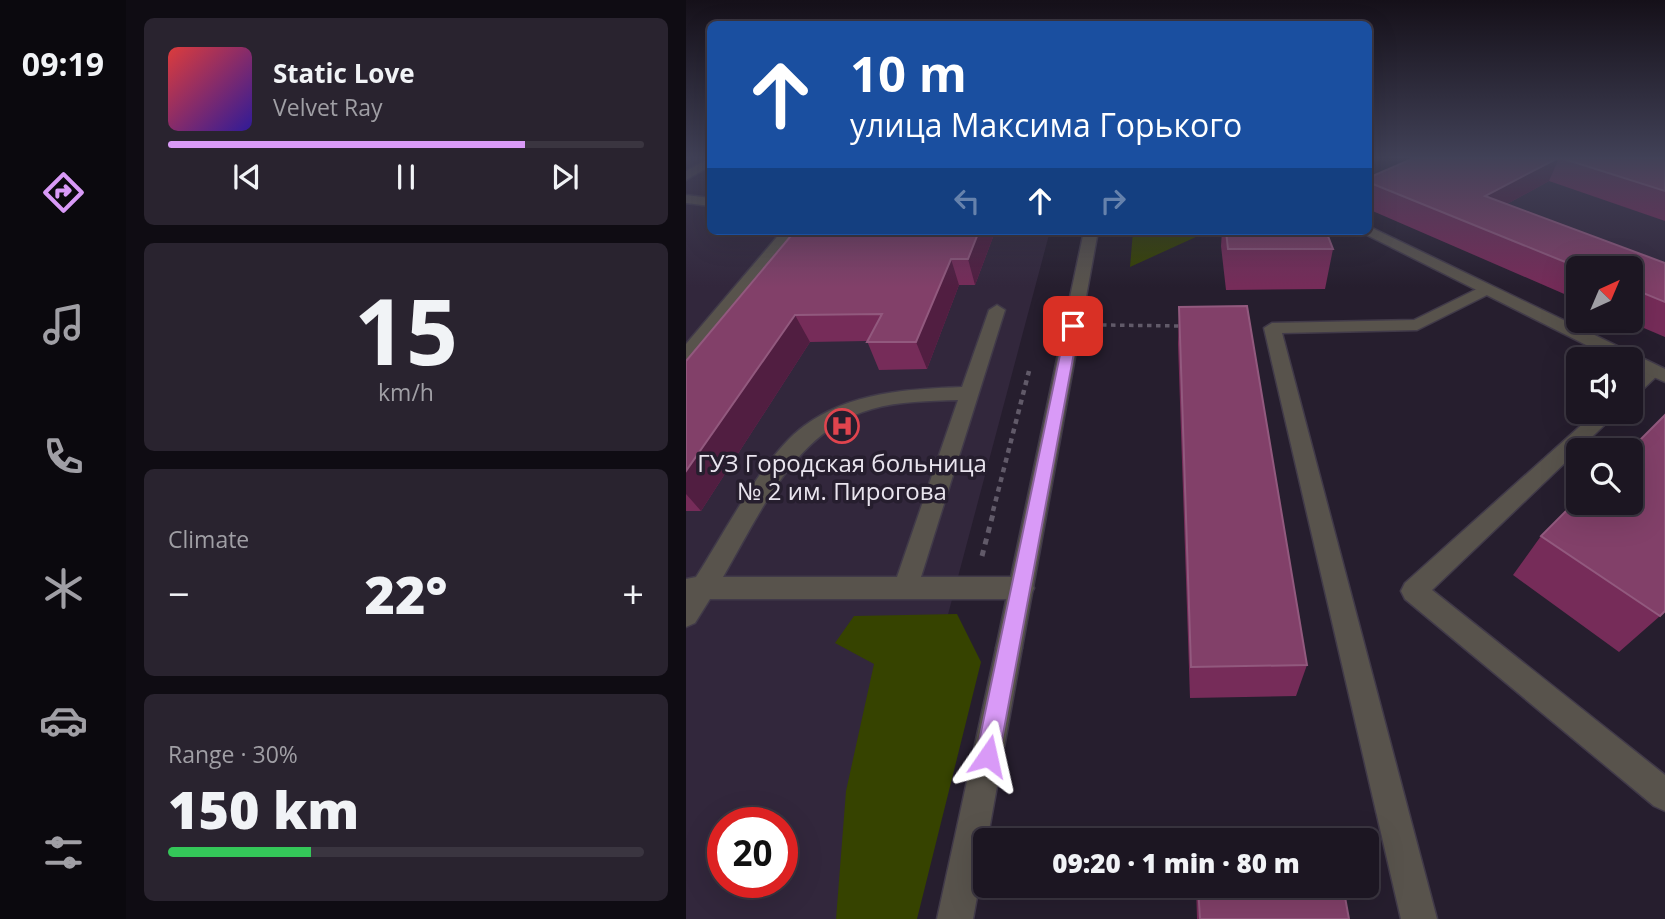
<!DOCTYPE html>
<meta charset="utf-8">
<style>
:root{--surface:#1c1622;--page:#29232f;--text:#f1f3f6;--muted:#a09fa5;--line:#3a3540;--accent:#d99af7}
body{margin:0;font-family:"Open Sans",sans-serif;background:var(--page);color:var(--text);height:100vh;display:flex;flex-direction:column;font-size:26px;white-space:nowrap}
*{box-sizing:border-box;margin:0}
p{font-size:23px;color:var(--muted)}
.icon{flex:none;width:38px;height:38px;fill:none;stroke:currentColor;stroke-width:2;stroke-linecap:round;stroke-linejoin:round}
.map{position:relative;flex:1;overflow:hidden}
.drawer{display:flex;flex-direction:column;gap:18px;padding:18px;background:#0f0c13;width:560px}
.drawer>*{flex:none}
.guide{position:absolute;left:21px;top:21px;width:665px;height:214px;border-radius:10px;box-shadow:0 7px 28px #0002,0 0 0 2px var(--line);background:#1a4fa0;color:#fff;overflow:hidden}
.needle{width:46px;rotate:44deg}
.buttons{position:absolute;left:880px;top:256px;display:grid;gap:14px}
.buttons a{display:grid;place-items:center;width:77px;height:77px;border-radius:10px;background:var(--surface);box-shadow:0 7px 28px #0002,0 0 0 2px var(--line);font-size:35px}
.speed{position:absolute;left:21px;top:807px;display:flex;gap:14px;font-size:35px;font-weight:700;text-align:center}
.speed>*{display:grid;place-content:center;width:91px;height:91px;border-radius:50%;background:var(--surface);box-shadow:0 7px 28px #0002,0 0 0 2px var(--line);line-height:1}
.speed .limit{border:10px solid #d22;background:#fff;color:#111}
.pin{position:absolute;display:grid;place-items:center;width:60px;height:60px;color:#fff;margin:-30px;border-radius:14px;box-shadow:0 4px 10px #0006}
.me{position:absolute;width:77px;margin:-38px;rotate:11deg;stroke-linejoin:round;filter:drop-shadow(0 0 5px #0008)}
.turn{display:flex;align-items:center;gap:24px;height:147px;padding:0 28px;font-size:32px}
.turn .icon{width:91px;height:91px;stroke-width:2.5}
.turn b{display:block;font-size:49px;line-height:60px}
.lanes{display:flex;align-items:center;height:66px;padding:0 28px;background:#0003;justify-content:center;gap:35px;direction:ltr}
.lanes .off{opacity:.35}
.big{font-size:52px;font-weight:800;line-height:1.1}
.drawer .card{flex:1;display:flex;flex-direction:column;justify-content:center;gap:10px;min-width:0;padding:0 24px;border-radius:10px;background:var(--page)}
.drawer .dial{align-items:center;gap:0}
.dial b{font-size:91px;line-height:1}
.song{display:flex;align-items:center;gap:21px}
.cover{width:84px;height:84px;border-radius:10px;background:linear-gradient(135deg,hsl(0 70% 55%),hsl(250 70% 35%))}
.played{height:7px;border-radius:4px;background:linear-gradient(90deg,var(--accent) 75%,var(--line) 75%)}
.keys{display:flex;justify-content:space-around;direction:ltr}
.heat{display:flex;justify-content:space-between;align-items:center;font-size:38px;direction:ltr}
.charge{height:10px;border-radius:5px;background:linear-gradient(90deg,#34c759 30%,var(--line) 0)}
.trip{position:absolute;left:287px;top:828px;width:406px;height:70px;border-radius:10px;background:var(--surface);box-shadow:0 7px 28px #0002,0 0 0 2px var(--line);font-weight:800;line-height:70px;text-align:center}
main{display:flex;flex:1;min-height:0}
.tabs{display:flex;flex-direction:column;width:126px;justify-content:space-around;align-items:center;background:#0b090e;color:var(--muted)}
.tabs .icon{width:49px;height:49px}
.tabs .selected{color:var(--accent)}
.tabs b{font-size:32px;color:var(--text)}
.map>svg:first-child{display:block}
.built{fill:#32273c;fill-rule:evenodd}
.green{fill:#364300}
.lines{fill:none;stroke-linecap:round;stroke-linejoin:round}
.service-casing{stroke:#413a49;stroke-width:3}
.minor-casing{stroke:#413a49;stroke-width:3}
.path-far2{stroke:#615a69;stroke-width:3.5;stroke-dasharray:4.5 4.5;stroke-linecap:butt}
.path-far1{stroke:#615a69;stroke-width:4.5;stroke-dasharray:5 5;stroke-linecap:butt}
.path{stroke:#615a69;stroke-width:5;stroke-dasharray:6 6;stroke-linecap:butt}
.service{fill:#58534c;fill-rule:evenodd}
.minor{fill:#58534c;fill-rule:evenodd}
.wall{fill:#762c59}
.shaded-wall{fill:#511e41}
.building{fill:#824069;stroke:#92597e;stroke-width:2}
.route{fill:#d99af7;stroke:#8d64a1;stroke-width:2}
.labels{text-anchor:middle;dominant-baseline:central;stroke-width:7;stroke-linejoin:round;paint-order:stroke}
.poi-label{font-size:24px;fill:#e9e4ee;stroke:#261e2e}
</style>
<main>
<nav class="tabs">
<b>09:19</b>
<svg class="icon selected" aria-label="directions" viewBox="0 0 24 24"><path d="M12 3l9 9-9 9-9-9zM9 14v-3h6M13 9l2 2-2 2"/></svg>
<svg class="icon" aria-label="music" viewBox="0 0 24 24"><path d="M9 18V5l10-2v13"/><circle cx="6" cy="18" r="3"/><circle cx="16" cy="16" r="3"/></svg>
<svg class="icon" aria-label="phone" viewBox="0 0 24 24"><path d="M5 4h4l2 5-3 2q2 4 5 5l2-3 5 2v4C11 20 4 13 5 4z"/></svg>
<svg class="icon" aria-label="climate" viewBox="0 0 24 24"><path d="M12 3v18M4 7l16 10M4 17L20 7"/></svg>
<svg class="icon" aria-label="car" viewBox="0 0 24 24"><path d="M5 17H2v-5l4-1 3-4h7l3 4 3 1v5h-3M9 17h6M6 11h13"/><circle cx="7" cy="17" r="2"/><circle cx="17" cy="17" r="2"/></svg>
<svg class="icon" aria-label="filters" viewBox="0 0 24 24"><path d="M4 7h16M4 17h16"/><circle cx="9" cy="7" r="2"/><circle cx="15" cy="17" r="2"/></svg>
</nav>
<section class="drawer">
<div class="card">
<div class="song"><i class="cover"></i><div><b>Static Love</b><p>Velvet Ray</p></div></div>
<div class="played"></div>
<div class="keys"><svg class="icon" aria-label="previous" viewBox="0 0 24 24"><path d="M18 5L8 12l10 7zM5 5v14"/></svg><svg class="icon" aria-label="pause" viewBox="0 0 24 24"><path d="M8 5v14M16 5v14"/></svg><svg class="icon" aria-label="next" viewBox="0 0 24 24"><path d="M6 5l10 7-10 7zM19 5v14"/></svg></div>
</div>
<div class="card dial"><b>15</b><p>km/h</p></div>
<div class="card"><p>Climate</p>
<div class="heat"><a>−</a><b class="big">22°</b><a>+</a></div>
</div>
<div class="card"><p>Range · 30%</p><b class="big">150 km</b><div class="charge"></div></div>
</section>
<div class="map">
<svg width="979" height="919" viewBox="0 0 979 919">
<rect width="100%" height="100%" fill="#261e2e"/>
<path class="built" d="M 0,158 L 24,158 L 24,231 L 364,231 L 181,919 L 0,919 ZM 37,822 L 96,822 L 96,882 L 37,882 Z
M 813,158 L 979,190 L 979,337 L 945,320 L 945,268 L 892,268 L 682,199 Z"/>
<path class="green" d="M 447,231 L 523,231 L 444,267 Z
M 271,614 L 295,662 L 231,919 L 150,919 L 160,791 L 188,664 L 149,643 L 168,616 Z"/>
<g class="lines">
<g class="service-casing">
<path id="service" d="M 24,158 L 24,166 L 0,180 L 0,171 Z
M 0,195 L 24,198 L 24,206 L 0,203 Z
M 96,231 L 110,231 L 6,359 L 0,360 L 0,344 Z
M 801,284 L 809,289 L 807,292 L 731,330 L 596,333 L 751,919 L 715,919 L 578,328 L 586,323 L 728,320 Z
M 311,305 L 319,310 L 235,577 L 335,577 L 344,580 L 348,588 L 344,596 L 335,599 L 24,599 L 9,623 L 0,627 L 0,579 L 10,577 C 38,534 78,455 118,426 C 164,392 222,389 276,387 L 303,310 ZM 272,400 L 211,577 L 37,577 C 74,514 109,430 186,409 C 214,401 243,401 272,400 Z
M 967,364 L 976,370 L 973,374 L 952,394 L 945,396 L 945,380 Z
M 911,411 L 933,411 L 746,590 L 979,775 L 979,811 L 968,806 L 719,599 L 715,591 L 719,583 Z
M 323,635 L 333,639 L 336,648 L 287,919 L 251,919 L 310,648 L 313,639 Z"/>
</g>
<g class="minor-casing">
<path id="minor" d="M 682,226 L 979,369 L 979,382 L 945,367 L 945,359 L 928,359 L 677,233 L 682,231 Z
M 398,231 L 412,231 L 336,648 L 333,657 L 323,661 L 313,657 L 310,648 Z"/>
</g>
<path class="path-far2" d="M 416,325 L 498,326"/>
<path class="path-far1" d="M 307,511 L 343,371"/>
<path class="path" d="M 296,556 L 308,510"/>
<use href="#service" class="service"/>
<use href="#minor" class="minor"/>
</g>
<path class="wall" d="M 728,158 L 979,158 L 979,221 L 863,181 L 821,204 L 979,263 L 979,337 L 939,320 L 945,320 L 945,268 L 892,268 L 892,300 L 682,209 L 682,178 Z
M 109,231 L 307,237 L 289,285 L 273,285 L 241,369 L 193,370 L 181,341 L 124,342 L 15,511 L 0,511 L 0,361 Z
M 536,231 L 640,231 L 647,249 L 639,289 L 540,290 L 535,246 Z
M 493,307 L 621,665 L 610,696 L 504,698 L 492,344 Z
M 855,536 L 974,616 L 933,652 L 827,575 Z
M 510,886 L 657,886 L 663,919 L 511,919 Z"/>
<path class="shaded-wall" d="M 873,158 L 863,181 L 790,221 L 799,196 Z
M 293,231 L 306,231 L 307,237 L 289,285 L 282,259 Z
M 265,259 L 273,285 L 241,369 L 230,342 Z
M 109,315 L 124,342 L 15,511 L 0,494 L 0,471 Z"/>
<path class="building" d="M 728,158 L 872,158 L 799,196 L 979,263 L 979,302 L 945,288 L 945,268 L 894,268 L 682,182 L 682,178 Z
M 875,158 L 979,158 L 979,191 Z
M 109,231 L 293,231 L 282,259 L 265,259 L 230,342 L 181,342 L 196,314 L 109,315 L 0,471 L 0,361 Z
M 540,231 L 640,231 L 647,249 L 542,249 Z
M 561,306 L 621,665 L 505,667 L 493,307 Z
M 979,415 L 979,611 L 974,616 L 855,536 L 892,499 L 892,502 L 945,502 L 945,450 L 944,450 Z
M 649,834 L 650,840 L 511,840 L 511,836 Z
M 512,886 L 657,886 L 663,919 L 514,919 Z"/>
<linearGradient id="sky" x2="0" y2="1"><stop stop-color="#151019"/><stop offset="0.55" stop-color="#414157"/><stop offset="1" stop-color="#414157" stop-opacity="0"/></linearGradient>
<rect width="979" height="287" fill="url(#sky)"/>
<path class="route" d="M 387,322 L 393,326 L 313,756 L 310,764 L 302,768 L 293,764 L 290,756 L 380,326 Z"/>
<defs>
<g id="hospital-ring" transform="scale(1.75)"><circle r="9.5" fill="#261e2e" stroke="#e0444e" stroke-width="1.5"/><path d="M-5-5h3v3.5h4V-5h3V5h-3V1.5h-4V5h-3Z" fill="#e0444e"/></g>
</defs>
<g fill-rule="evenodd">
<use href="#hospital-ring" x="156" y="426"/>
</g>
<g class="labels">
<g class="poi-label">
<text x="156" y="462">ГУЗ Городская больница<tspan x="156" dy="28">№ 2 им. Пирогова</tspan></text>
</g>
</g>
</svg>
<div class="buttons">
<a><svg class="needle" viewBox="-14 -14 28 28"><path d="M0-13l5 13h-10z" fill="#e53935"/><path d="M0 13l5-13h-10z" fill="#a09fa5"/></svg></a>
<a><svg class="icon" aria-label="sound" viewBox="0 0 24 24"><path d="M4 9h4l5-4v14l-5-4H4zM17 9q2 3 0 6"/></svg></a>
<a><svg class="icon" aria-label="search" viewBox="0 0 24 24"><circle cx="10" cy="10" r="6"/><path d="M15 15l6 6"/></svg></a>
</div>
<div class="speed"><div class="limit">20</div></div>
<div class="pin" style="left:387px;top:326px;background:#d93025"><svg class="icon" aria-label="arrive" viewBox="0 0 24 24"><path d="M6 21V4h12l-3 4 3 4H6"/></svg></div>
<svg class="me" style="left:302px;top:756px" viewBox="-20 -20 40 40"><path d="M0-17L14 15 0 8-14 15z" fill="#d99af7" stroke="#fff" stroke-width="4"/></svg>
<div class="trip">09:20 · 1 min · 80 m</div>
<div class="guide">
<div class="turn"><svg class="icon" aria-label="ahead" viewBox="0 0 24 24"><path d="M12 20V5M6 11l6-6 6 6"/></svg><div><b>10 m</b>улица Максима Горького</div></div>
<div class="lanes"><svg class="icon off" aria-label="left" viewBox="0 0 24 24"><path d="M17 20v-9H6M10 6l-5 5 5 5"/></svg><svg class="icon" aria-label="ahead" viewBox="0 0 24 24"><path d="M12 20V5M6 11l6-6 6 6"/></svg><svg class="icon off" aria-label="right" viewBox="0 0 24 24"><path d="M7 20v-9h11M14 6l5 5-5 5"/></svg></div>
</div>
</div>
</main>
